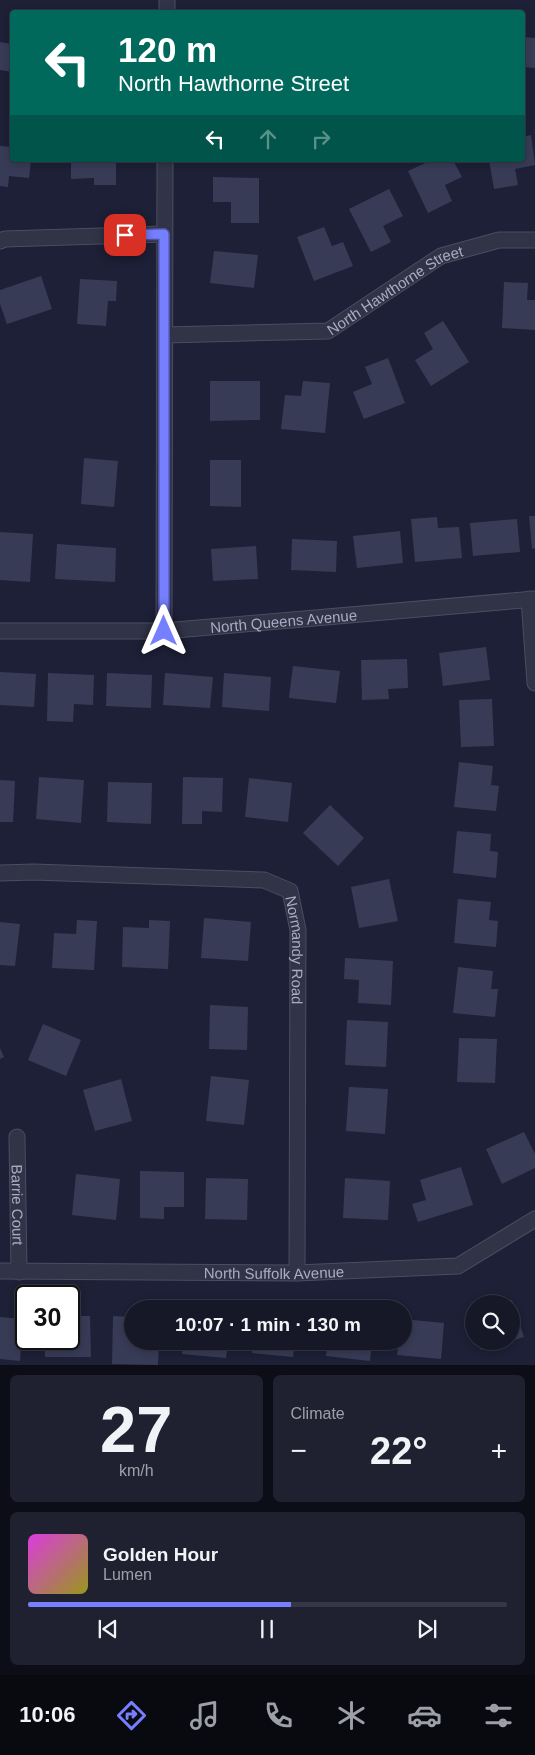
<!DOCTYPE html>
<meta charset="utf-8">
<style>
:root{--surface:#161828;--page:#1f2130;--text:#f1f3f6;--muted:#9ea0a8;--line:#353745;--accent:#767ffe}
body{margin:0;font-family:Arial,sans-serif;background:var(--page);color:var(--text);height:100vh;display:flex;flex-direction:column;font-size:19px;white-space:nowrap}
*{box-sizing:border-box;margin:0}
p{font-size:16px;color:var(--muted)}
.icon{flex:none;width:28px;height:28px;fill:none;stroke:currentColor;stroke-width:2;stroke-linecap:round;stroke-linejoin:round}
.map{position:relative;height:1365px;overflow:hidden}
.panel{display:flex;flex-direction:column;gap:10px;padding:10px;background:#0c0d16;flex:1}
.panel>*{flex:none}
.top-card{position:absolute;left:10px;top:10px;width:515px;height:152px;border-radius:5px;box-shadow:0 2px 8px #0003,0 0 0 1px var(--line);background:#00695c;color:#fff;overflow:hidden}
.tools{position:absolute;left:465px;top:1295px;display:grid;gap:10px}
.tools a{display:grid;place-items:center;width:55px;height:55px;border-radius:50%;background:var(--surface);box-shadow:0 2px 8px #0003,0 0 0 1px var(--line);font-size:25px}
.speed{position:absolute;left:15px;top:1285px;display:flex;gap:10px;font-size:25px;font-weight:700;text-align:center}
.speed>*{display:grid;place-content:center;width:65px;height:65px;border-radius:50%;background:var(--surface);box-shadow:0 2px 8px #0003,0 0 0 1px var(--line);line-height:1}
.speed .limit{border:2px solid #111;border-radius:8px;background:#fff;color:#111}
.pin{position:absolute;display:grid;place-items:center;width:42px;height:42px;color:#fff;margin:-21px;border-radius:10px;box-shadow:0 2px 8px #0006}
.me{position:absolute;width:55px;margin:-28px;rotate:0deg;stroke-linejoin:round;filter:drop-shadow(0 0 4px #0008)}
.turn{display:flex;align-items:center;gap:18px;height:105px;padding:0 25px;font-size:22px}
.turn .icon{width:65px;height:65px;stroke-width:2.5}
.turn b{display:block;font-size:35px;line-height:42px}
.lanes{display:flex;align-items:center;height:48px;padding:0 25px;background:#0003;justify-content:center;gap:25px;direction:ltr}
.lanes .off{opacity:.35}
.big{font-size:38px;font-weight:700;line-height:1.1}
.panel .tile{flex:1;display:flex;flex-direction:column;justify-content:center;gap:8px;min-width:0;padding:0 18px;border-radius:8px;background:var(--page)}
.panel .dial{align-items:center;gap:0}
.dial b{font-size:65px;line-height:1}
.song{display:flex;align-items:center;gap:15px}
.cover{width:60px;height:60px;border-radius:8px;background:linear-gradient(135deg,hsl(300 70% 55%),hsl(60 70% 35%))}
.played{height:5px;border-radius:2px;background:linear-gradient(90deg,var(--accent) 55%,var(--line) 55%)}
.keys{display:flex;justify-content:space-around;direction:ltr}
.heat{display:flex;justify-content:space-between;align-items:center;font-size:28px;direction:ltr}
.panel .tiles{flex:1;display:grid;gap:10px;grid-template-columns:1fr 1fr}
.tile:last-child{grid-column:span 2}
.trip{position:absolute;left:124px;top:1300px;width:288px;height:50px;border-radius:25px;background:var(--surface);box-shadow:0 2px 8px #0003,0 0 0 1px var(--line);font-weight:700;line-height:50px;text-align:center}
.tabs{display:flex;height:80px;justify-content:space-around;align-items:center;background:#090a10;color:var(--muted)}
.tabs .icon{width:35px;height:35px}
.tabs .on{color:var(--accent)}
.tabs b{font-size:22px;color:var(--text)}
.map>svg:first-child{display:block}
.building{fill:#383b56}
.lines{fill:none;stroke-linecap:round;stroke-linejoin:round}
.minor-casing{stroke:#4c4d62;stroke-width:17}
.minor{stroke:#313347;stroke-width:15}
.route-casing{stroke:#4d53a5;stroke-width:12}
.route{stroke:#767ffe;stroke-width:9}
.labels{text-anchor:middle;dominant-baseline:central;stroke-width:5;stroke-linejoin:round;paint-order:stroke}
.street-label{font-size:15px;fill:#aaacc4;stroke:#17192b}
</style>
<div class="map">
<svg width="535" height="1365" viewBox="0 0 535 1365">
<rect width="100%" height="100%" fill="#1d2036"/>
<path class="building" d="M 522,37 L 535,38 L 535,68 L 522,67 Z
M 0,42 L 12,44 L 12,72 L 0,70 Z
M 531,135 L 535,165 L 515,169 L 518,185 L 494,189 L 489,160 L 522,160 L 522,137 Z
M 0,146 L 12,147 L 12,160 L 31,160 L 29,178 L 9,176 L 8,187 L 0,186 Z
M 71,160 L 116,160 L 116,185 L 94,185 L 94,178 L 71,179 Z
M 432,160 L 453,160 L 462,177 L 445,185 L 452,201 L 428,213 L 408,171 Z
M 213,177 L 259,178 L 259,223 L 231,223 L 231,202 L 213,202 Z
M 389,189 L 403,216 L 383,226 L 391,242 L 371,252 L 349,209 Z
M 324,227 L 332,246 L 343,242 L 353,266 L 314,281 L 297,237 Z
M 214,251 L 258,255 L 254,288 L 210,283 Z
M 41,276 L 52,309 L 7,324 L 0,304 L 0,290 Z
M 80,279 L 117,281 L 116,301 L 108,301 L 106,326 L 77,324 Z
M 504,282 L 528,283 L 527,300 L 535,300 L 535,330 L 502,328 Z
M 443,321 L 469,362 L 431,386 L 415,360 L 433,349 L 424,333 Z
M 388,358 L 405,403 L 364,419 L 353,392 L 372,384 L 365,367 Z
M 210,381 L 260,381 L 260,420 L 210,421 Z
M 303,381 L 330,383 L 325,433 L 281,429 L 285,395 L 301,396 Z
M 84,458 L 118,461 L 114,507 L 81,504 Z
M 210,460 L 241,460 L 241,507 L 210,506 Z
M 529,516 L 535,516 L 535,548 L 532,549 Z
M 437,517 L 438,528 L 459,527 L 462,558 L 415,562 L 411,519 Z
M 517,519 L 520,552 L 473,556 L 470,523 Z
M 400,531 L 403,563 L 357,568 L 353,536 Z
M 0,532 L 33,534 L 30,582 L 0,580 Z
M 292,539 L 337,541 L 336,572 L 291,570 Z
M 57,544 L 116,548 L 115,582 L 55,579 Z
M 256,546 L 258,579 L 213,581 L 211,549 Z
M 486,647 L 490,680 L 443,686 L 439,653 Z
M 407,659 L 408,688 L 388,689 L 389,699 L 362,700 L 361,660 Z
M 293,666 L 340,671 L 336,703 L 289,698 Z
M 0,672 L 36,674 L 34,707 L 0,705 Z
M 48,673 L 94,675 L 93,705 L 74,704 L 73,722 L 47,721 Z
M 107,673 L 152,675 L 151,708 L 106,706 Z
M 165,673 L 213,677 L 210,708 L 163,705 Z
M 224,673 L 271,677 L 269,711 L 222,707 Z
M 492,699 L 494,746 L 461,747 L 459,700 Z
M 459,762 L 493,766 L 491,785 L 499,786 L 496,811 L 454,807 Z
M 39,777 L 84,780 L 81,823 L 36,819 Z
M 183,777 L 223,778 L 222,812 L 202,811 L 202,824 L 182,824 Z
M 249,778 L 292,783 L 288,822 L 245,817 Z
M 0,780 L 15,781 L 13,822 L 0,822 Z
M 108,782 L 152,783 L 151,824 L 107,822 Z
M 330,805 L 364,838 L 338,866 L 303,833 Z
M 457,831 L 491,834 L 490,851 L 498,852 L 496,878 L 453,873 Z
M 389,879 L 398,921 L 359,928 L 351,887 Z
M 458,899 L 491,902 L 489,920 L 498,921 L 496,947 L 454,943 Z
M 204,918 L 251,922 L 248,961 L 201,958 Z
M 77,920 L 97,921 L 94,970 L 52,968 L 54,933 L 76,934 Z
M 149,920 L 170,921 L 168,969 L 122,967 L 123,927 L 149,928 Z
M 0,922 L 20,924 L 15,966 L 0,965 Z
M 345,958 L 393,961 L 391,1005 L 358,1003 L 359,980 L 344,979 Z
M 458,967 L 493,971 L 491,989 L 498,989 L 495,1017 L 453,1013 Z
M 210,1005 L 248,1007 L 247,1050 L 209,1049 Z
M 347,1020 L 388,1022 L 386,1067 L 345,1065 Z
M 43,1024 L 81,1040 L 66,1076 L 28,1060 Z
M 459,1038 L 497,1039 L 495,1083 L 457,1082 Z
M 0,1048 L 4,1057 L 0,1059 Z
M 211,1076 L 249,1080 L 244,1125 L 206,1121 Z
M 121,1079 L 132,1121 L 95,1131 L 83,1090 Z
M 349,1087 L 388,1089 L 385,1134 L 346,1131 Z
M 524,1132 L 535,1154 L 535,1168 L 502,1184 L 486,1149 Z
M 461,1167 L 473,1205 L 418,1222 L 412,1204 L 426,1200 L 420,1180 Z
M 140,1171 L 184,1172 L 184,1207 L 164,1207 L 164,1219 L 140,1218 Z
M 76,1174 L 120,1179 L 116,1220 L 72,1215 Z
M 206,1178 L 248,1179 L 247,1220 L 205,1219 Z
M 345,1178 L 390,1181 L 388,1220 L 343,1218 Z
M 512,1300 L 524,1337 L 511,1341 L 511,1304 L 503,1303 Z
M 474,1312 L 474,1325 L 473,1325 L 470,1313 Z
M 69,1316 L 90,1316 L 91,1357 L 45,1357 L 45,1339 L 69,1339 Z
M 113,1316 L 132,1317 L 132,1341 L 159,1341 L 158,1365 L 112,1364 Z
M 0,1317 L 23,1319 L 20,1361 L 0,1359 Z
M 402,1319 L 444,1323 L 441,1359 L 397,1355 L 399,1341 L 402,1341 Z
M 183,1341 L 228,1341 L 226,1358 L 182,1354 Z
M 253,1341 L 295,1341 L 293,1357 L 252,1353 Z
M 328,1341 L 372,1341 L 370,1361 L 326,1356 Z
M 478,1341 L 508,1341 L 508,1342 L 481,1350 Z"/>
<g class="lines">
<g class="minor-casing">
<g id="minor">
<path d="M 167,12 L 167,0"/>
<path d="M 0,241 L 5,239 L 164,234"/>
<path id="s1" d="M 165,335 L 328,331 L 441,256 L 499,240 L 535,240"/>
<path d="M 529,599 L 535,683"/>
<path id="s2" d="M 0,631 L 164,631 L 535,599"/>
<path d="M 164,631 L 165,160"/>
<path id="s3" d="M 0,873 L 34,872 L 264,880 L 290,891 L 298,930 L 297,1273"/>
<path id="s4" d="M 17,1137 L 19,1272"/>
<path id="s5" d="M 0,1271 L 297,1273 L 458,1266 L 535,1219"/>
</g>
</g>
<use href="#minor" class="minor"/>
</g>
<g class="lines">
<g class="route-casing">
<path id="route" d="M 125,235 L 164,234 L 164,631"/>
</g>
<use href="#route" class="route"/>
</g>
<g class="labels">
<g class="street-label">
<text stroke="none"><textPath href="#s1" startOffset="242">North Hawthorne Street</textPath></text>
<text stroke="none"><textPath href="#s2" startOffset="284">North Queens Avenue</textPath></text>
<text stroke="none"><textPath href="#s3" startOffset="352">Normandy Road</textPath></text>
<text stroke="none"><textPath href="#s4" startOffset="68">Barrie Court</textPath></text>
<text stroke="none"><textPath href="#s5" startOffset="274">North Suffolk Avenue</textPath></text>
</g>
</g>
</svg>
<div class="tools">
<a><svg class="icon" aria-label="search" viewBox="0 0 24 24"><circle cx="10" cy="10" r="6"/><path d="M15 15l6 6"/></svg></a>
</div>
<div class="speed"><div class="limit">30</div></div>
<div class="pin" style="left:125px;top:235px;background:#d93025"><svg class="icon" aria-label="arrive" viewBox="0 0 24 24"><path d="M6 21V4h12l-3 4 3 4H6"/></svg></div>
<svg class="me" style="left:164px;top:631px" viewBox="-20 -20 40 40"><path d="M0-17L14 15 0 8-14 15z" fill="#767ffe" stroke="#fff" stroke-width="4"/></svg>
<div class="trip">10:07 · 1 min · 130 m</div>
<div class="top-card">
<div class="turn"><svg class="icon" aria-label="left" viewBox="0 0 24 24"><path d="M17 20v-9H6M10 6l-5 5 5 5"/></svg><div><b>120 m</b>North Hawthorne Street</div></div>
<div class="lanes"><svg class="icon" aria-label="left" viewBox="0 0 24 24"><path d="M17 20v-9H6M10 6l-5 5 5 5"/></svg><svg class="icon off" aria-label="ahead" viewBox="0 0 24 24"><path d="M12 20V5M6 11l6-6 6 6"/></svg><svg class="icon off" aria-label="right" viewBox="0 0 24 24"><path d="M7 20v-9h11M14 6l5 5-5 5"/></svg></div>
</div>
</div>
<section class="panel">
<div class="tiles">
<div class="tile dial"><b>27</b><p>km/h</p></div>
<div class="tile"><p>Climate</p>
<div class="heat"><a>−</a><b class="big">22°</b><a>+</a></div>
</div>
<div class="tile">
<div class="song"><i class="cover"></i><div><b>Golden Hour</b><p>Lumen</p></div></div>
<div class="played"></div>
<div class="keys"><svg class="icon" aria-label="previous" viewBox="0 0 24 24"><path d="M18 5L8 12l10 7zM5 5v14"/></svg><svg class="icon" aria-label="pause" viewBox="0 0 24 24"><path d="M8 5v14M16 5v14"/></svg><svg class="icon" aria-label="next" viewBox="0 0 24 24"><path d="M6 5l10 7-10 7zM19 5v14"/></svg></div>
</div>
</div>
</section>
<nav class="tabs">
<b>10:06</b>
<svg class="icon on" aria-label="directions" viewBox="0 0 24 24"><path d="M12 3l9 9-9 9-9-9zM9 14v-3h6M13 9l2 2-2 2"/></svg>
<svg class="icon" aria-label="music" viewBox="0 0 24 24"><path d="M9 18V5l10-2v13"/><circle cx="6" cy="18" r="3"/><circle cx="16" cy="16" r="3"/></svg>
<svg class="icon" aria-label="phone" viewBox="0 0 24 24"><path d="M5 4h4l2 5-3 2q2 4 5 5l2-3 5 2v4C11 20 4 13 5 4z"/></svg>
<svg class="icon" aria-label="climate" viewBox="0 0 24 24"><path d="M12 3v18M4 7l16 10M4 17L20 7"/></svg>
<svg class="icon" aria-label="car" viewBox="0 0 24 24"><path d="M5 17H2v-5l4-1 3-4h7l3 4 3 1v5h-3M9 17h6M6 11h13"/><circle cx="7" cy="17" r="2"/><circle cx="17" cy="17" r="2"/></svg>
<svg class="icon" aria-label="filters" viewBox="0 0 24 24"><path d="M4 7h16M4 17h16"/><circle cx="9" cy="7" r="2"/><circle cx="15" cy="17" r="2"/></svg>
</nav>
